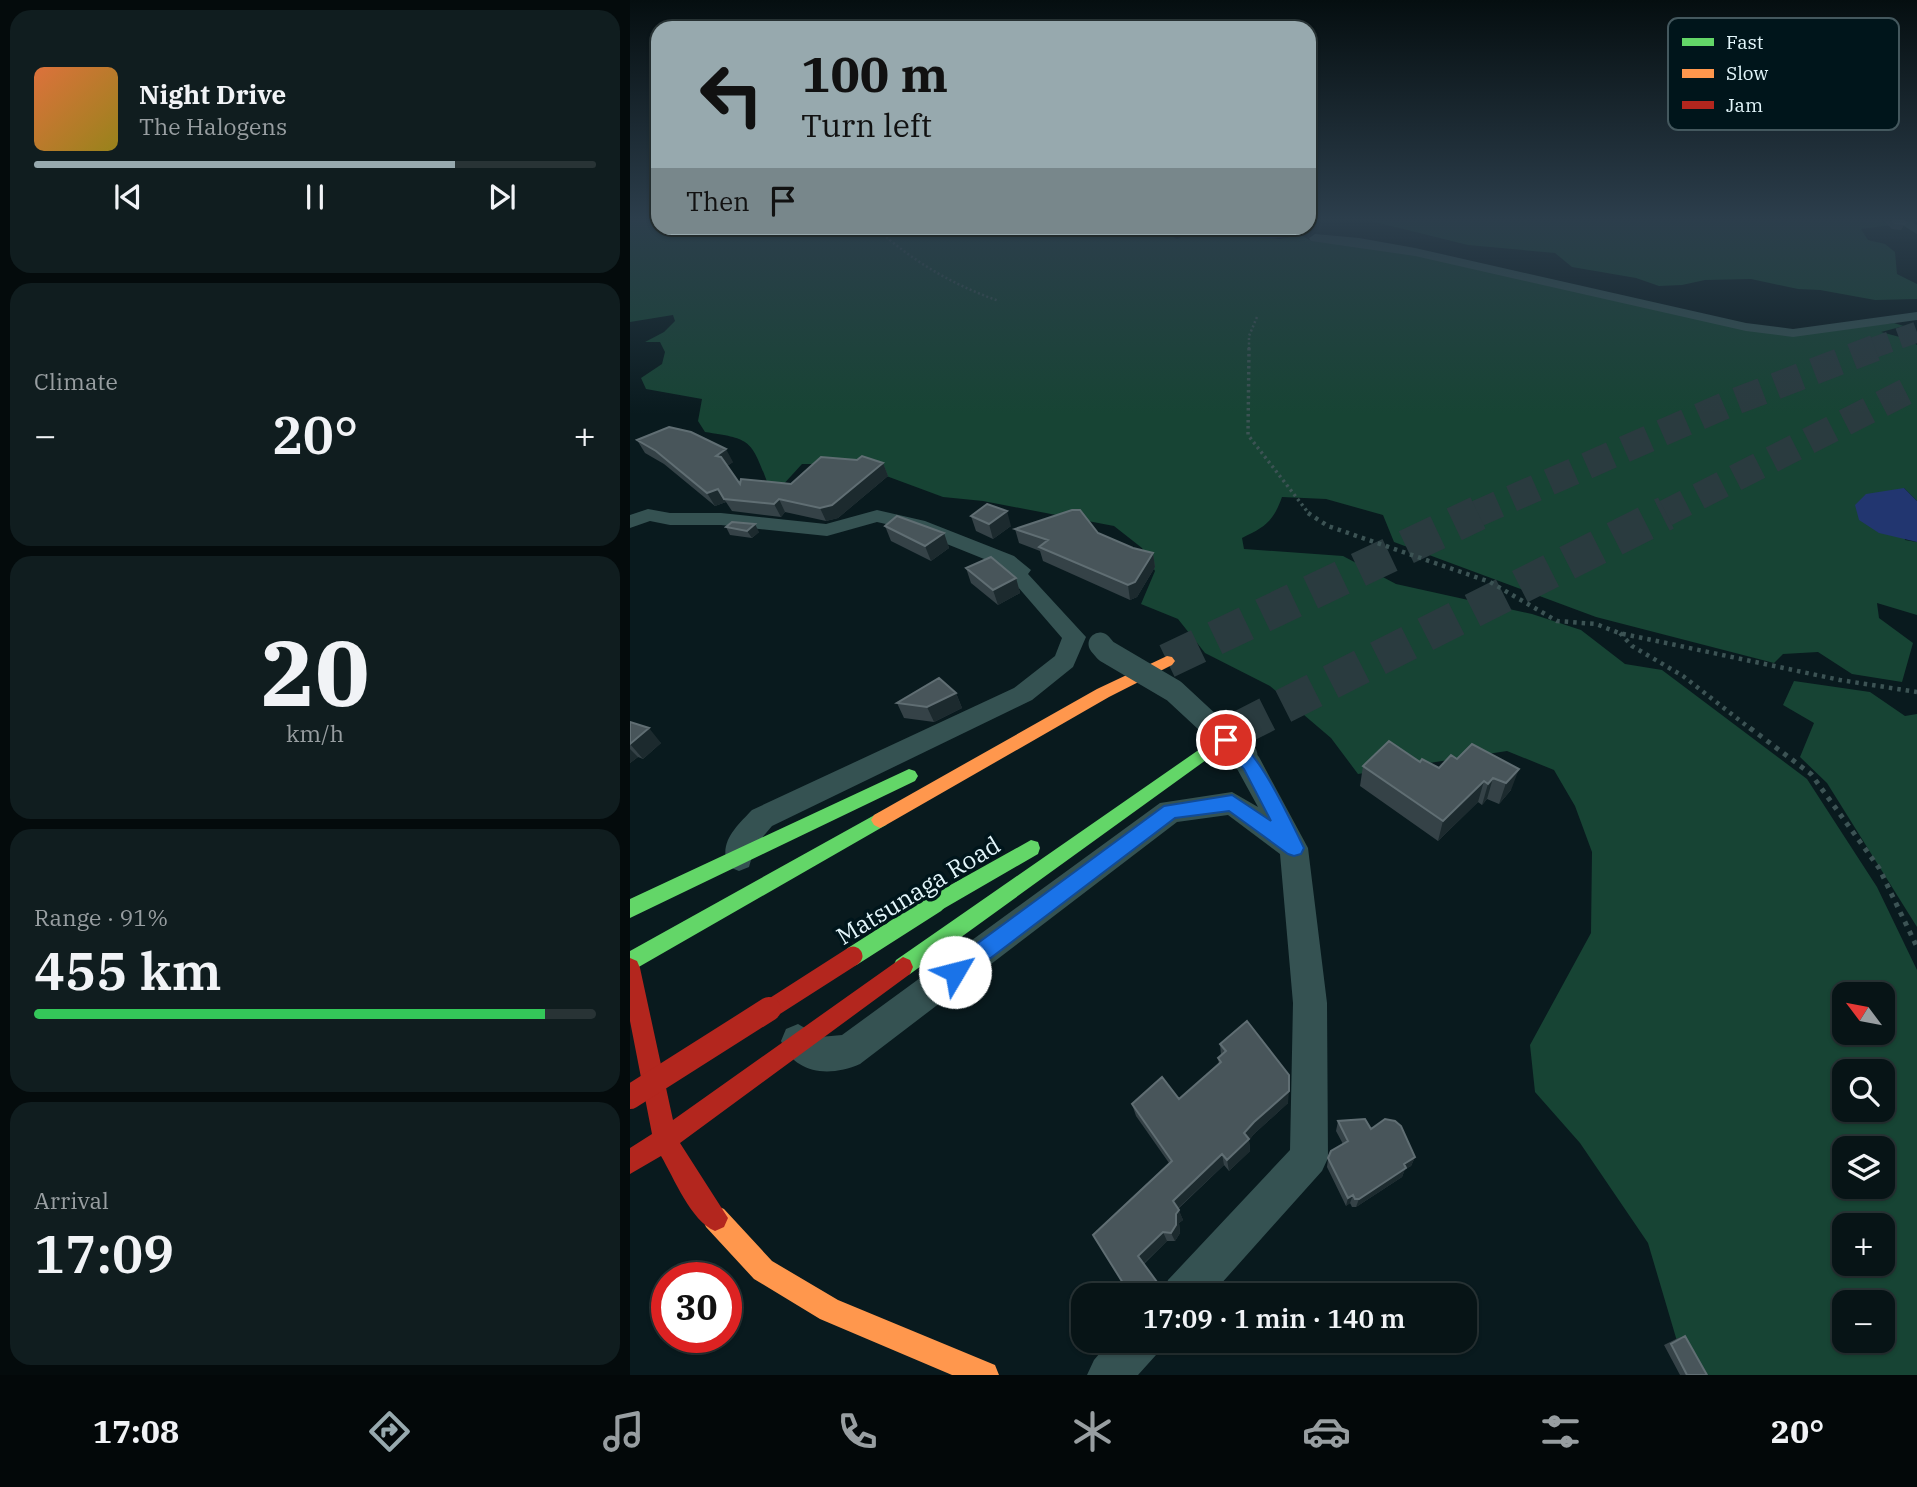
<!DOCTYPE html>
<meta charset="utf-8">
<style>
:root{--surface:#071416;--page:#101d1f;--text:#f1f3f6;--muted:#989ea1;--line:#283335;--accent:#97a9ae}
body{margin:0;font-family:"IBM Plex Serif",serif;background:var(--page);color:var(--text);height:100vh;display:flex;flex-direction:column;font-size:26px;white-space:nowrap}
*{box-sizing:border-box;margin:0}
p{font-size:23px;color:var(--muted)}
.icon{flex:none;width:38px;height:38px;fill:none;stroke:currentColor;stroke-width:2;stroke-linecap:round;stroke-linejoin:round}
.map{position:relative;flex:1;overflow:hidden}
.side{display:flex;flex-direction:column;gap:10px;padding:10px;background:#040b0c;width:630px}
.side>*{flex:none}
.hud{position:absolute;left:21px;top:21px;width:665px;height:214px;border-radius:21px;box-shadow:0 2px 5px #0004,0 0 0 2px var(--line);background:#97a9ae;color:#111;overflow:hidden}
.needle{width:46px;rotate:302deg}
.controls{position:absolute;left:1202px;top:982px;display:grid;gap:14px}
.controls a{display:grid;place-items:center;width:63px;height:63px;border-radius:14px;background:var(--surface);box-shadow:0 2px 5px #0004,0 0 0 2px var(--line);font-size:35px}
.speed{position:absolute;left:21px;top:1262px;display:flex;gap:14px;font-size:35px;font-weight:700;text-align:center}
.speed>*{display:grid;place-content:center;width:91px;height:91px;border-radius:50%;background:var(--surface);box-shadow:0 2px 5px #0004,0 0 0 2px var(--line);line-height:1}
.speed .limit{border:10px solid #d22;background:#fff;color:#111}
.pin{position:absolute;display:grid;place-items:center;width:60px;height:60px;color:#fff;margin:-30px;border:4px solid #fff;border-radius:50%;box-shadow:0 2px 7px #0007}
.me{position:absolute;width:77px;margin:-38px;rotate:53deg;stroke-linejoin:round;filter:drop-shadow(0 0 5px #0008)}
.turn{display:flex;align-items:center;gap:24px;height:147px;padding:0 35px;font-size:32px}
.turn .icon{width:91px;height:91px;stroke-width:2.5}
.turn b{display:block;font-size:49px;line-height:60px}
.then{display:flex;align-items:center;height:66px;padding:0 35px;background:#0003;gap:14px;font-size:26px}
.big{font-size:52px;font-weight:600;line-height:1.1}
.side .widget{flex:1;display:flex;flex-direction:column;justify-content:center;gap:10px;min-width:0;padding:0 24px;border-radius:21px;background:var(--page)}
.side .dial{align-items:center;gap:0}
.dial b{font-size:91px;line-height:1}
.song{display:flex;align-items:center;gap:21px}
.cover{width:84px;height:84px;border-radius:10px;background:linear-gradient(135deg,hsl(20 70% 55%),hsl(50 70% 35%))}
.played{height:7px;border-radius:4px;background:linear-gradient(90deg,var(--accent) 75%,var(--line) 75%)}
.keys{display:flex;justify-content:space-around;direction:ltr}
.heat{display:flex;justify-content:space-between;align-items:center;font-size:38px;direction:ltr}
.charge{height:10px;border-radius:5px;background:linear-gradient(90deg,#34c759 91%,var(--line) 0)}
.trip{position:absolute;left:441px;top:1283px;width:406px;height:70px;border-radius:21px;background:var(--surface);box-shadow:0 2px 5px #0004,0 0 0 2px var(--line);font-weight:600;line-height:70px;text-align:center}
.dock{display:flex;height:112px;justify-content:space-around;align-items:center;background:#030809;color:var(--muted)}
.dock .icon{width:49px;height:49px}
.dock .active{color:var(--accent)}
.dock b{font-size:32px;color:var(--text)}
main{display:flex;flex:1;min-height:0}
.map>svg:first-child{display:block}
.green{fill:#174434;fill-rule:evenodd}
.water{fill:#223670}
.lines{fill:none;stroke-linecap:round;stroke-linejoin:round}
.highway-tunnel-far3{stroke:#2a3b3f;stroke-width:21;stroke-dasharray:21 10;stroke-linecap:butt}
.highway-tunnel-far2{stroke:#2a3b3f;stroke-width:27;stroke-dasharray:27 14;stroke-linecap:butt}
.highway-tunnel-far1{stroke:#2a3b3f;stroke-width:35;stroke-dasharray:35 18;stroke-linecap:butt}
.highway-tunnel{stroke:#2a3b3f;stroke-width:46;stroke-dasharray:46 23;stroke-linecap:butt}
.path-far3{stroke:#3c5354;stroke-width:2.5;stroke-dasharray:2 2.5;stroke-linecap:butt}
.path-far2{stroke:#3c5354;stroke-width:3.5;stroke-dasharray:2.5 3.5;stroke-linecap:butt}
.path-far1{stroke:#3c5354;stroke-width:4.5;stroke-dasharray:3.5 5;stroke-linecap:butt}
.path{stroke:#3c5354;stroke-width:5;stroke-dasharray:4.5 6;stroke-linecap:butt}
.street{fill:#355252;fill-rule:evenodd}
.fast{fill:#63d668;fill-rule:evenodd}
.slow{fill:#ff974d;fill-rule:evenodd}
.jam{fill:#b3261e;fill-rule:evenodd}
.street-bridge-far1{stroke:#355252;stroke-width:23}
.street-bridge{stroke:#355252;stroke-width:29}
.fast-bridge{stroke:#63d668;stroke-width:19}
.jam-bridge-far1{stroke:#b3261e;stroke-width:19}
.jam-bridge{stroke:#b3261e;stroke-width:24}
.wall{fill:#354247}
.shaded-wall{fill:#1c2a2e}
.building{fill:#48555a;stroke:#606e73;stroke-width:2}
.route{fill:#1a73e8;stroke:#114b97;stroke-width:2}
.labels{text-anchor:middle;dominant-baseline:central;stroke-width:7;stroke-linejoin:round;paint-order:stroke}
.near-street-label{font-size:24px;fill:#e3f6fb;stroke:#00151b}
.key{fill:#00151b;stroke:#44585e;stroke-width:2}
.key-label{font-size:19px;fill:#e3f6fb}
</style>
<main>
<section class="side">
<div class="widget">
<div class="song"><i class="cover"></i><div><b>Night Drive</b><p>The Halogens</p></div></div>
<div class="played"></div>
<div class="keys"><svg class="icon" aria-label="previous" viewBox="0 0 24 24"><path d="M18 5L8 12l10 7zM5 5v14"/></svg><svg class="icon" aria-label="pause" viewBox="0 0 24 24"><path d="M8 5v14M16 5v14"/></svg><svg class="icon" aria-label="next" viewBox="0 0 24 24"><path d="M6 5l10 7-10 7zM19 5v14"/></svg></div>
</div>
<div class="widget"><p>Climate</p>
<div class="heat"><a>−</a><b class="big">20°</b><a>+</a></div>
</div>
<div class="widget dial"><b>20</b><p>km/h</p></div>
<div class="widget"><p>Range · 91%</p><b class="big">455 km</b><div class="charge"></div></div>
<div class="widget"><p>Arrival</p><b class="big">17:09</b></div>
</section>
<div class="map">
<svg width="1287" height="1375" viewBox="0 0 1287 1375">
<rect width="100%" height="100%" fill="#091a1e"/>
<path class="green" d="M 0,221 L 28,221 L 28,228 L 537,228 L 540,235 L 547,239 L 554,236 L 555,228 L 589,228 L 601,233 L 650,239 L 671,235 L 679,240 L 748,247 L 1154,334 L 1264,323 L 1274,326 L 1251,332 L 1281,340 L 1287,345 L 1287,501 L 1274,488 L 1275,540 L 1287,542 L 1287,615 L 1247,603 L 1249,618 L 1283,643 L 1272,682 L 1222,674 L 1188,652 L 1153,654 L 1144,663 L 966,617 L 764,542 L 753,515 L 696,499 L 652,497 C 643,522 635,527 612,538 L 614,549 L 713,556 L 766,584 L 902,614 L 951,630 L 995,664 L 1032,670 L 1177,779 L 1247,887 L 1287,970 L 1287,1375 L 1057,1375 L 1018,1243 L 950,1143 L 905,1092 L 900,1045 L 961,933 L 962,852 L 945,806 L 924,770 L 877,751 L 728,774 L 701,738 L 640,686 L 575,653 L 548,619 L 511,604 L 525,571 L 512,548 L 484,526 L 353,501 L 313,497 L 224,464 L 172,464 L 151,487 L 138,484 C 121,440 122,439 75,432 L 68,421 L 72,399 L 16,389 L 11,378 L 32,364 L 35,352 L 30,342 L 15,342 L 34,332 L 45,321 L 43,315 L 0,322 ZM 1214,994 L 1253,994 L 1253,1032 L 1214,1032 ZM 1214,1071 L 1253,1071 L 1253,1110 L 1214,1110 ZM 1214,1148 L 1253,1148 L 1253,1186 L 1214,1186 ZM 1214,1225 L 1253,1225 L 1253,1264 L 1214,1264 ZM 1214,1302 L 1253,1302 L 1253,1340 L 1214,1340 Z
M 741,221 L 1250,221 L 1261,225 L 1231,229 L 1238,240 L 1255,244 L 1265,252 L 1267,274 L 1287,284 L 1287,299 L 1245,300 L 1190,290 L 1168,289 L 1121,279 L 1075,280 L 1052,285 L 1029,286 L 1006,278 L 942,267 L 925,253 L 838,245 Z
M 1164,681 L 1240,692 L 1275,716 L 1287,714 L 1287,927 L 1197,783 L 1170,757 L 1184,723 L 1153,705 Z"/>
<path class="water" d="M 589,228 L 676,228 L 671,235 C 644,240 615,239 589,228 Z
M 1274,488 L 1287,501 L 1287,542 L 1249,533 L 1229,520 L 1225,505 L 1236,494 Z"/>
<g class="lines">
<path class="highway-tunnel-far3" d="M 1240,349 L 1287,332"/>
<path class="highway-tunnel-far2" d="M 844,515 L 1096,405 L 1245,348
M 1032,515 L 1287,386"/>
<path class="highway-tunnel-far1" d="M 537,661 L 848,513
M 606,730 L 1036,513"/>
<path class="highway-tunnel" d="M 606,730 L 609,728"/>
<path class="path-far3" d="M 246,228 C 282,261 323,285 369,301
M 619,349 L 619,336 L 627,317"/>
<path class="path-far2" d="M 619,348 L 618,435 L 680,515"/>
<path class="path-far1" d="M 678,513 L 698,526 L 860,582 L 927,621 L 966,624 L 989,633 L 1210,680 L 1287,692
M 990,633 L 1002,646 L 1053,676 L 1122,730"/>
<path class="path" d="M 1120,728 L 1181,774 L 1249,868 L 1287,947"/>
<path class="street" d="M 1266,221 L 1281,221 L 1287,225 L 1287,234 Z
M 685,234 L 729,238 L 785,248 L 1116,323 L 1163,329 L 1287,312 L 1287,320 L 1163,337 L 1116,331 L 785,256 L 681,241 L 679,238 Z
M 18,509 L 40,513 L 91,513 L 196,524 L 247,510 L 295,521 L 384,556 L 401,570 L 398,574 L 456,637 L 443,667 L 402,700 L 142,826 L 125,846 L 119,867 L 109,871 L 99,867 C 87,843 107,826 122,810 L 384,688 L 425,656 L 432,638 L 369,565 L 282,530 L 247,522 L 197,536 L 91,525 L 40,525 L 20,521 L 0,528 L 0,515 Z
M 613,746 L 622,749 L 629,757 L 678,848 L 697,1003 L 698,1158 L 692,1171 L 581,1295 L 532,1295 L 538,1280 L 660,1150 L 663,1003 L 650,854 L 598,815 L 547,822 L 230,1064 C 200,1077 165,1075 151,1041 L 156,1029 L 168,1024 L 190,1037 L 212,1035 L 530,803 L 602,792 L 628,807 L 600,756 L 604,749 Z
M 481,1340 L 532,1340 L 526,1355 L 508,1375 L 457,1375 L 464,1360 Z"/>
<path class="fast" d="M 606,724 L 612,726 L 614,730 L 612,734 L 280,974 L 273,977 L 266,974 L 263,967 L 266,960 Z
M 279,769 L 285,771 L 288,776 L 285,781 L 0,918 L 0,899 Z
M 250,812 L 256,815 L 259,820 L 256,825 L 0,972 L 0,951 Z
M 401,840 L 408,842 L 410,848 L 408,854 L 313,909 L 306,912 L 299,909 L 296,903 L 299,897 Z"/>
<path class="slow" d="M 537,656 L 542,657 L 545,661 L 542,665 L 479,697 L 256,825 L 250,828 L 244,825 L 241,820 L 244,815 L 467,689 Z
M 85,1205 L 94,1209 L 142,1261 L 208,1300 L 365,1365 L 369,1375 L 322,1375 L 190,1319 L 124,1279 L 76,1227 L 72,1218 L 76,1209 Z"/>
<path class="jam" d="M 273,957 L 280,960 L 283,967 L 280,974 L 50,1143 L 98,1218 L 94,1227 L 85,1231 C 61,1221 44,1178 31,1156 L 0,1174 L 0,1148 L 22,1134 L 0,1021 L 0,958 L 7,961 L 10,968 L 43,1120 Z"/>
<path class="street-bridge-far1" d="M 470,644 L 476,651 L 544,691 L 586,730"/>
<path class="street-bridge" d="M 584,728 L 613,756"/>
<path class="fast-bridge" d="M 223,956 L 306,903"/>
<path class="jam-bridge-far1" d="M 137,1011 L 223,956"/>
<path class="jam-bridge" d="M 0,1097 L 139,1009"/>
</g>
<path class="wall" d="M 1254,221 L 1274,221 L 1276,222 L 1271,230 L 1262,229 Z
M 7,440 L 103,462 L 97,466 L 110,484 L 161,484 L 253,463 L 258,476 L 208,518 L 196,521 L 155,512 L 151,517 L 102,511 L 96,502 L 85,506 L 34,464 L 15,453 Z
M 341,516 L 381,526 L 363,539 L 346,531 Z
M 255,526 L 314,533 L 319,548 L 301,561 L 261,541 Z
M 96,527 L 129,532 L 122,538 L 100,535 Z
M 385,529 L 468,533 L 503,548 L 523,553 L 525,567 L 507,597 L 500,600 L 413,561 L 410,551 L 389,543 Z
M 336,568 L 386,578 L 390,593 L 368,605 L 341,583 Z
M 326,693 L 332,708 L 304,722 L 274,718 L 267,703 Z
M 0,722 L 31,743 L 13,759 L 8,757 L 0,763 Z
M 842,744 L 881,790 L 869,804 L 857,799 L 852,805 L 848,802 L 808,841 L 730,786 L 733,766 L 790,762 L 809,768 L 827,759 Z
M 590,1044 L 658,1103 L 624,1134 L 619,1140 L 620,1151 L 599,1171 L 594,1165 L 548,1209 L 553,1220 L 549,1223 L 550,1233 L 545,1241 L 537,1241 L 514,1264 L 532,1289 L 527,1295 L 495,1295 L 493,1283 L 539,1163 L 506,1116 L 502,1104 L 549,1099 L 589,1064 L 588,1058 L 591,1055 Z
M 708,1121 L 741,1129 L 785,1157 L 781,1166 L 775,1169 L 772,1177 L 726,1207 L 722,1207 L 720,1203 L 716,1206 L 697,1167 L 698,1158 L 713,1144 L 706,1131 Z
M 1055,1336 L 1077,1375 L 1050,1375 L 1034,1345 L 1048,1338 Z"/>
<path class="shaded-wall" d="M 96,449 L 103,462 L 93,469 L 86,456 Z
M 253,463 L 258,476 L 208,518 L 196,521 L 190,508 Z
M 88,489 L 96,502 L 85,506 L 77,493 Z
M 149,499 L 155,512 L 151,517 L 144,504 Z
M 377,511 L 381,526 L 363,539 L 359,524 Z
M 125,524 L 129,532 L 122,538 L 117,531 Z
M 314,533 L 319,548 L 301,561 L 295,546 Z
M 523,553 L 525,567 L 507,597 L 500,600 L 498,585 Z
M 386,578 L 390,593 L 368,605 L 363,590 Z
M 326,693 L 332,708 L 304,722 L 297,707 Z
M 19,728 L 31,743 L 13,759 L 0,744 Z
M 0,749 L 8,757 L 0,763 Z
M 889,769 L 881,790 L 869,804 L 876,783 Z
M 863,778 L 857,799 L 852,805 L 858,784 Z
M 854,781 L 848,802 L 808,841 L 813,821 Z
M 659,1091 L 658,1103 L 624,1134 L 619,1140 L 620,1151 L 599,1171 L 597,1160 L 614,1133 L 624,1122 Z
M 592,1154 L 594,1165 L 546,1210 L 543,1201 Z
M 785,1157 L 781,1166 L 775,1169 L 772,1177 L 726,1207 L 729,1199 L 774,1164 Z
M 723,1195 L 720,1203 L 716,1206 L 718,1198 Z
M 549,1210 L 553,1220 L 549,1223 L 550,1233 L 545,1241 L 541,1233 L 546,1214 Z
M 533,1232 L 537,1241 L 513,1264 L 508,1256 Z
M 527,1282 L 532,1289 L 527,1295 L 517,1295 Z"/>
<path class="building" d="M 1263,221 L 1274,221 L 1276,222 L 1274,224 L 1265,223 Z
M 39,427 L 61,432 L 96,449 L 86,456 L 91,457 L 110,484 L 111,479 L 161,484 L 191,457 L 227,460 L 232,456 L 253,463 L 202,505 L 190,508 L 149,499 L 144,504 L 94,499 L 88,489 L 77,493 L 26,451 L 7,440 Z
M 357,504 L 377,511 L 359,524 L 341,516 Z
M 442,510 L 450,510 L 468,533 L 503,548 L 523,553 L 505,582 L 498,585 L 409,547 L 418,540 L 385,529 Z
M 267,516 L 314,533 L 295,546 L 255,526 Z
M 102,522 L 125,524 L 117,531 L 96,527 Z
M 361,557 L 386,578 L 363,590 L 336,568 Z
M 309,678 L 326,693 L 297,707 L 267,703 Z
M 0,722 L 19,728 L 0,744 Z
M 759,741 L 790,762 L 792,759 L 809,768 L 821,755 L 827,759 L 842,744 L 889,769 L 876,783 L 863,778 L 858,784 L 854,781 L 813,821 L 733,766 Z
M 617,1021 L 659,1075 L 659,1091 L 624,1122 L 614,1133 L 619,1139 L 597,1160 L 592,1154 L 543,1201 L 549,1210 L 546,1214 L 546,1225 L 541,1233 L 533,1232 L 508,1256 L 527,1282 L 517,1295 L 495,1295 L 489,1287 L 493,1283 L 463,1235 L 542,1161 L 502,1104 L 532,1077 L 549,1099 L 591,1062 L 588,1058 L 596,1051 L 590,1044 Z
M 735,1119 L 741,1129 L 755,1119 L 765,1121 L 771,1126 L 785,1157 L 774,1164 L 776,1168 L 729,1199 L 725,1199 L 723,1195 L 718,1198 L 698,1158 L 701,1151 L 718,1141 L 708,1121 Z
M 1055,1336 L 1077,1375 L 1057,1375 L 1041,1344 Z"/>
<linearGradient id="sky" x2="0" y2="1"><stop stop-color="#050e10"/><stop offset="0.53" stop-color="#2c3e4c"/><stop offset="1" stop-color="#2c3e4c" stop-opacity="0"/></linearGradient>
<rect width="1287" height="414" fill="url(#sky)"/>
<path class="route" d="M 596,733 C 627,744 659,818 674,848 L 671,854 L 664,856 L 658,854 L 599,811 L 545,818 L 333,979 L 325,982 L 318,979 L 315,972 L 318,965 L 534,806 L 602,795 L 641,821 L 614,769 L 587,740 L 590,735 Z"/>
<g class="labels">
<g class="near-street-label">
<text transform="translate(288 890) rotate(-31)">Matsunaga Road</text>
</g>
</g>
<rect x="1038" y="18" width="231" height="112" rx="10" class="key"/>
<rect x="1052" y="38" width="32" height="8" fill="#63d668"/>
<rect x="1052" y="69" width="32" height="9" fill="#ff974d"/>
<rect x="1052" y="101" width="32" height="8" fill="#b3261e"/>
<g class="key-label">
<text x="1096" y="49">Fast</text>
<text x="1096" y="80">Slow</text>
<text x="1096" y="112">Jam</text>
</g>
</svg>
<div class="controls">
<a><svg class="needle" viewBox="-14 -14 28 28"><path d="M0-13l5 13h-10z" fill="#e53935"/><path d="M0 13l5-13h-10z" fill="#989ea1"/></svg></a>
<a><svg class="icon" aria-label="search" viewBox="0 0 24 24"><circle cx="10" cy="10" r="6"/><path d="M15 15l6 6"/></svg></a>
<a><svg class="icon" aria-label="layers" viewBox="0 0 24 24"><path d="M12 4l9 5-9 5-9-5zM3 14l9 5 9-5"/></svg></a>
<a>+</a>
<a>−</a>
</div>
<div class="speed"><div class="limit">30</div></div>
<div class="pin" style="left:596px;top:740px;background:#d93025"><svg class="icon" aria-label="arrive" viewBox="0 0 24 24"><path d="M6 21V4h12l-3 4 3 4H6"/></svg></div>
<svg class="me" style="left:325px;top:972px" viewBox="-20 -20 40 40"><circle r="19" fill="#fff"/><path d="M0-13L10 11 0 6-10 11z" fill="#1a73e8"/></svg>
<div class="trip">17:09 · 1 min · 140 m</div>
<div class="hud">
<div class="turn"><svg class="icon" aria-label="left" viewBox="0 0 24 24"><path d="M17 20v-9H6M10 6l-5 5 5 5"/></svg><div><b>100 m</b>Turn left</div></div>
<div class="then">Then<svg class="icon" aria-label="arrive" viewBox="0 0 24 24"><path d="M6 21V4h12l-3 4 3 4H6"/></svg></div>
</div>
</div>
</main>
<nav class="dock">
<b>17:08</b>
<svg class="icon active" aria-label="directions" viewBox="0 0 24 24"><path d="M12 3l9 9-9 9-9-9zM9 14v-3h6M13 9l2 2-2 2"/></svg>
<svg class="icon" aria-label="music" viewBox="0 0 24 24"><path d="M9 18V5l10-2v13"/><circle cx="6" cy="18" r="3"/><circle cx="16" cy="16" r="3"/></svg>
<svg class="icon" aria-label="phone" viewBox="0 0 24 24"><path d="M5 4h4l2 5-3 2q2 4 5 5l2-3 5 2v4C11 20 4 13 5 4z"/></svg>
<svg class="icon" aria-label="climate" viewBox="0 0 24 24"><path d="M12 3v18M4 7l16 10M4 17L20 7"/></svg>
<svg class="icon" aria-label="car" viewBox="0 0 24 24"><path d="M5 17H2v-5l4-1 3-4h7l3 4 3 1v5h-3M9 17h6M6 11h13"/><circle cx="7" cy="17" r="2"/><circle cx="17" cy="17" r="2"/></svg>
<svg class="icon" aria-label="filters" viewBox="0 0 24 24"><path d="M4 7h16M4 17h16"/><circle cx="9" cy="7" r="2"/><circle cx="15" cy="17" r="2"/></svg>
<b>20°</b>
</nav>
